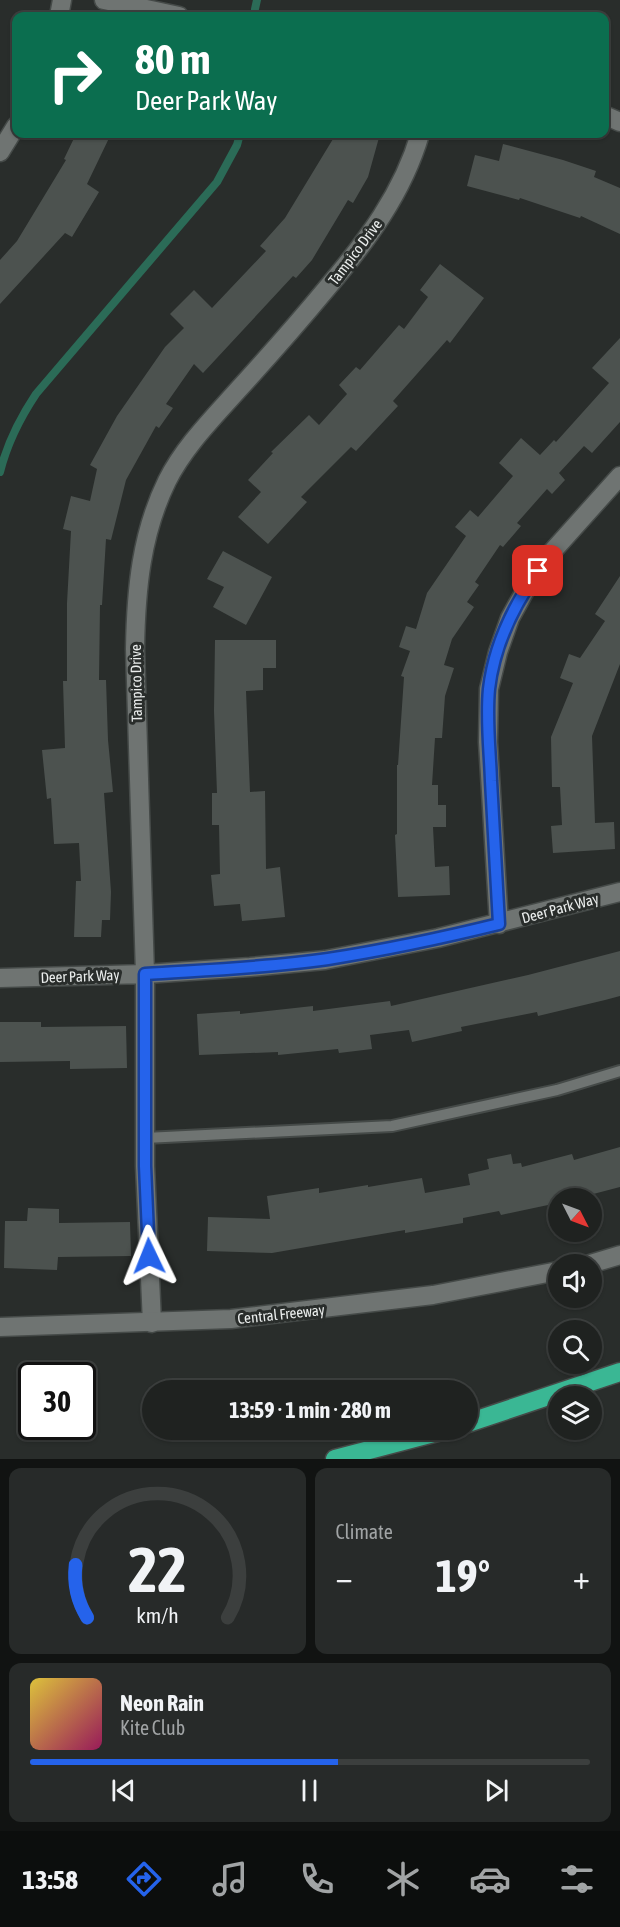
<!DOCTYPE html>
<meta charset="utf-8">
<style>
:root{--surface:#1f2220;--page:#272a29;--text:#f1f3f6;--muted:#a1a4a5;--line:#3c3f3e;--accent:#2563eb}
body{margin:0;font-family:"Asap Condensed",sans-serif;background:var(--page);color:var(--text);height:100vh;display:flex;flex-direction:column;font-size:22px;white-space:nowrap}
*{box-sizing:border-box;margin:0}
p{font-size:20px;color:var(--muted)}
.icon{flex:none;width:33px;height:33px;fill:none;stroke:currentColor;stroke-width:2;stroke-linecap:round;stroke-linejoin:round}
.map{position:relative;height:1459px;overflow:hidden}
.side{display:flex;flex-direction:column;gap:9px;padding:9px;background:#111312;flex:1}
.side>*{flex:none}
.guide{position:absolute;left:12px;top:12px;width:597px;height:126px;border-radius:12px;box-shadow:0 2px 4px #0004,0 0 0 2px var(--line);background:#0b6e4f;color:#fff;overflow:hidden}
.needle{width:39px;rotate:132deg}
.tools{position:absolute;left:548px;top:1188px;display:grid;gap:12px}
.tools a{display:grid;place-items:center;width:54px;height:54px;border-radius:50%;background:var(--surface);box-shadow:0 2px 4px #0004,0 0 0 2px var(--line);font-size:30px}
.speed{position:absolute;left:18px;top:1362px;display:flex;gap:12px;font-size:30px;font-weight:700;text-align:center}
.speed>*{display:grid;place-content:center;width:78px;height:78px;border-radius:50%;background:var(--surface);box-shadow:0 2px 4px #0004,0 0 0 2px var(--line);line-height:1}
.speed .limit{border:3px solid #111;border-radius:9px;background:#fff;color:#111}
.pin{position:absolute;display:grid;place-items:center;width:51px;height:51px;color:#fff;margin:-26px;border-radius:12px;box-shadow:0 3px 9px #0006}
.me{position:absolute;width:66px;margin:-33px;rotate:358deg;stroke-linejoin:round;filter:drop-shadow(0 0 4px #0008)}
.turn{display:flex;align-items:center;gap:21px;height:126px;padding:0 24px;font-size:27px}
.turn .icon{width:78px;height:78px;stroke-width:2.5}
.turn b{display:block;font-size:42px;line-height:51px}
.big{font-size:45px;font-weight:700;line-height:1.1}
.side .tile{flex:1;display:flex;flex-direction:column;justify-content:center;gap:9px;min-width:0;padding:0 21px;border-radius:12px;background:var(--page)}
.side .dial{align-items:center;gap:0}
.dial svg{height:156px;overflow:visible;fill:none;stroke:var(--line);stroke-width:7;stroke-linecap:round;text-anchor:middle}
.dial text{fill:var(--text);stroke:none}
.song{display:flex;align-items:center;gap:18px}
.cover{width:72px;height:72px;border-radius:9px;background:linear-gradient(135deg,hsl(50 70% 55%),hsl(330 70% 35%))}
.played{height:6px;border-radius:3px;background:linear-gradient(90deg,var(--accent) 55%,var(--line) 55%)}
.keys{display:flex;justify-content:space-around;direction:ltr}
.heat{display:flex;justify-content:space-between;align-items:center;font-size:33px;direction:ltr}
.side .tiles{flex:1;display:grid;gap:9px;grid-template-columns:1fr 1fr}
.tile:last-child{grid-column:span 2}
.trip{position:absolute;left:142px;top:1380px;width:336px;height:60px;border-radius:30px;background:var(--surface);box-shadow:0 2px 4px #0004,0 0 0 2px var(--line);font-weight:700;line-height:60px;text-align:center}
.menu{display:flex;height:96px;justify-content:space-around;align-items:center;background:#0c0e0d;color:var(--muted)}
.menu .icon{width:42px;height:42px}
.menu .on{color:var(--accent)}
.menu b{font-size:27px;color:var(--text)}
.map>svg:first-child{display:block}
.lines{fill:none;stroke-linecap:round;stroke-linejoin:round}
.stream{stroke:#2b6b57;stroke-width:8}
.building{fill:#4c524f}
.lane-casing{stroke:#454a48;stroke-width:14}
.street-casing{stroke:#454a48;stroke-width:21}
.secondary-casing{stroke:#454a48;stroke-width:21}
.highway-casing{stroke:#454a48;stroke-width:21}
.lane{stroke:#6f7472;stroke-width:10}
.street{stroke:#6f7472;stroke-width:18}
.secondary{stroke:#6f7472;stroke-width:18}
.highway{stroke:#3ab794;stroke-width:18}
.route-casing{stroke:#184099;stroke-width:15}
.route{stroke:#2563eb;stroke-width:10}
.labels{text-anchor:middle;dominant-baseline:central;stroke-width:6;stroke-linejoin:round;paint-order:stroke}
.street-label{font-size:15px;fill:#eaedec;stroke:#292d2b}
</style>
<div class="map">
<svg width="620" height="1459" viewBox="0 0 620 1459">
<rect width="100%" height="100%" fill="#292d2b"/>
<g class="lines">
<path class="stream" d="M 255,9 L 257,0
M 0,472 C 7,444 20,418 36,394 L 217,182 L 237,145 L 240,134"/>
</g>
<path class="building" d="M 76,134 L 111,134 L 87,184 L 99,192 L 72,237 L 65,233 L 0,304 L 0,260 L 17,241 L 66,160 L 64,159 Z
M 336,134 L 380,134 L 368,177 L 353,203 L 348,200 L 312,260 L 296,278 L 293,276 L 203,373 L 194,364 L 166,404 L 173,408 L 159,428 L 156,426 L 126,480 L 111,540 L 106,539 L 102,605 L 100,605 L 99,680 L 106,680 L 108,740 L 113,792 L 104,793 L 111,892 L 110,920 L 102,920 L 101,937 L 74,937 L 76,881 L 81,881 L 79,843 L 54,844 L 51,798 L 47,799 L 42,750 L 65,748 L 63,681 L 67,681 L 67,603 L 71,531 L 63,529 L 71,496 L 90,501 L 97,469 L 90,465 L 117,416 L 165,347 L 184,328 L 170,314 L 194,290 L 212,308 L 266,251 L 260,246 L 285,218 Z
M 503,144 L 563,160 L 596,171 L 594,177 L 620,188 L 620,234 L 581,216 L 580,218 L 520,198 L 519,200 L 467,186 L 475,155 L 499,161 Z
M 440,264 L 484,298 L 450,343 L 447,340 L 393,401 L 398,406 L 356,451 L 351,447 L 301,497 L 307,502 L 268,544 L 238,517 L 261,492 L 248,480 L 273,453 L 271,452 L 309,415 L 319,425 L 347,394 L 339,385 L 356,367 L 360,370 L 399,325 L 404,329 L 428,297 L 420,290 Z
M 620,338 L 620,422 L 592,453 L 584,446 L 559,473 L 565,480 L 552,494 L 547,489 L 517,523 L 521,526 L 503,547 L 500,545 L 475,582 L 479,585 L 467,602 L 474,607 L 452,639 L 444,665 L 454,668 L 445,696 L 442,738 L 435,738 L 432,785 L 438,785 L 438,805 L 446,805 L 446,827 L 433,827 L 435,867 L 449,866 L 450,895 L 398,897 L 395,835 L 397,834 L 397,765 L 398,765 L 404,677 L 401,676 L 410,651 L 399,647 L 406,626 L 416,629 L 427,593 L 466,536 L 455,527 L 470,510 L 478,517 L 513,476 L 499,463 L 521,438 L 540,455 L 554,440 L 556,442 L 609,383 L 592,368 Z
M 223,551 L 272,577 L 246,625 L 213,607 L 224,587 L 207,579 Z
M 620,576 L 620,664 L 592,736 L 595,823 L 614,822 L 615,849 L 553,853 L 551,826 L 562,825 L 560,787 L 552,787 L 551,737 L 573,683 L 560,678 L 569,654 L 580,658 L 605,621 L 595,614 Z
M 215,640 L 276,640 L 276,668 L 263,668 L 263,690 L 246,691 L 250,792 L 265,791 L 266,869 L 280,867 L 285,917 L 242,921 L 240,904 L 214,906 L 211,875 L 220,874 L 219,825 L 212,825 L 212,793 L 217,793 L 214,711 Z
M 620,951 L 620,996 L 605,1000 L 538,1016 L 537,1012 L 461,1027 L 462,1031 L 412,1042 L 409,1030 L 370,1035 L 372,1049 L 339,1053 L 338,1049 L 278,1055 L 278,1052 L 199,1055 L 197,1014 L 240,1011 L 240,1014 L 313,1006 L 313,1011 L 390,1001 L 391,1006 L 528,975 Z
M 0,1022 L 41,1022 L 41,1027 L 126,1026 L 127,1068 L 70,1069 L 70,1061 L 0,1062 Z
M 620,1147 L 620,1187 L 578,1198 L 558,1198 L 558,1203 L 548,1205 L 501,1215 L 499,1211 L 463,1218 L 463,1223 L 405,1233 L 405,1230 L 272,1253 L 207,1251 L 208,1217 L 270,1219 L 267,1196 L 319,1188 L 319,1193 L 368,1185 L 368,1187 L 422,1178 L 425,1193 L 470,1185 L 468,1174 L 489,1169 L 487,1159 L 511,1154 L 513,1164 L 521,1163 L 522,1167 L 572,1154 L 574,1160 Z
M 28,1208 L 59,1209 L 59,1223 L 130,1222 L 131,1256 L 58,1257 L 57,1270 L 4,1268 L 5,1221 L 27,1221 Z"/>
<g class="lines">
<g class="lane-casing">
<path id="lane" d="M 145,1138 L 392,1126 L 557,1090 L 620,1071"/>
</g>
<g class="street-casing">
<path id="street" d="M 104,0 L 179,16
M 59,16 L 62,0
M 604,115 L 620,122
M 0,152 L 16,126
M 499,924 L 488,742 L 489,689 L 498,652 L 510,618 L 526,589 L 551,553 L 620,476
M 0,978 L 145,974 L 250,967 L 325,960 L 438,938 L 620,892
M 152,1323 L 145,1166 L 145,974 L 135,649 C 136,590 141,534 167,481 C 184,447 212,419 237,391 C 268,357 298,323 327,288 C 366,242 403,193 420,134"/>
</g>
<g class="secondary-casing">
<path id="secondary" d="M 590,1264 L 620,1255
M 0,1327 L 231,1319 L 433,1295 L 558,1271"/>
</g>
<g class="highway-casing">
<path id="highway" d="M 468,1423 L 620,1372
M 335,1459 L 445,1430"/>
</g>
<use href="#lane" class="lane"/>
<use href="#street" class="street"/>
<use href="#secondary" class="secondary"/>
<use href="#highway" class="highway"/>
</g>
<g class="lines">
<g class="route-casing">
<path id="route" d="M 149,1256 L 145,1166 L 145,974 C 205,970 267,968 328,959 C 385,950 442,938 499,924 C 496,876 494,829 491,781 C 490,751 486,720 489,689 C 494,646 514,605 538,571"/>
</g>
<use href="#route" class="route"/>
</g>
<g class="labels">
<g class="street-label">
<text transform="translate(355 252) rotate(-53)">Tampico Drive</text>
<text transform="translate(136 683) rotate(-91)">Tampico Drive</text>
<text transform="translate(560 908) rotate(-15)">Deer Park Way</text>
<text transform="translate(80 976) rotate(-2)">Deer Park Way</text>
<text transform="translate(281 1314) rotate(-6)">Central Freeway</text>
</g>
</g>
</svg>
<div class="tools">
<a><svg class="needle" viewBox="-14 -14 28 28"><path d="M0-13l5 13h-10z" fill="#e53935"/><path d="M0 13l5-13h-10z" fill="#a1a4a5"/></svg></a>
<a><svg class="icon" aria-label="sound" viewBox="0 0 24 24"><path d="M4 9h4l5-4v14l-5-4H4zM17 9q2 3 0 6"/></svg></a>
<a><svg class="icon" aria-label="search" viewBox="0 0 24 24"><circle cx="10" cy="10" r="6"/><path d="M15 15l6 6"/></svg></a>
<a><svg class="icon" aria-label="layers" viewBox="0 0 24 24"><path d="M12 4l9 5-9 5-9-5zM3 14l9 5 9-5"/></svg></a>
</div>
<div class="speed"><div class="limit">30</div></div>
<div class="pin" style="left:538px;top:571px;background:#d93025"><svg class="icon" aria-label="arrive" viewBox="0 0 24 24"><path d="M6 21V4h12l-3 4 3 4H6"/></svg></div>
<svg class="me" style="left:149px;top:1256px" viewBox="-20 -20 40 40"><path d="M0-17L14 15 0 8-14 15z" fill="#2563eb" stroke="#fff" stroke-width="4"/></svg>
<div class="trip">13:59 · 1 min · 280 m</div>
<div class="guide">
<div class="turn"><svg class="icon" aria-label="right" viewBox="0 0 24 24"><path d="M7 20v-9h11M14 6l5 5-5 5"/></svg><div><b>80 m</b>Deer Park Way</div></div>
</div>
</div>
<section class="side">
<div class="tiles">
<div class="tile dial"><svg viewBox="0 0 100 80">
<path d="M14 69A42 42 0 1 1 86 69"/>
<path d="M14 69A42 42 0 0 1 8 42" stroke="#2563eb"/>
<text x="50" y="56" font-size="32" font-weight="700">22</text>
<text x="50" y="72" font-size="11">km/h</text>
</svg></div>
<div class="tile"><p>Climate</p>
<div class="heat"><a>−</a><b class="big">19°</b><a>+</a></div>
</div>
<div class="tile">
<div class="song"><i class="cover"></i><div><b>Neon Rain</b><p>Kite Club</p></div></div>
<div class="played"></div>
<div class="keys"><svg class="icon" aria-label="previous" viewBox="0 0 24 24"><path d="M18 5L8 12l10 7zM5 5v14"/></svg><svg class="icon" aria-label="pause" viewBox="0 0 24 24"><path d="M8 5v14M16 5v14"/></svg><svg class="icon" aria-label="next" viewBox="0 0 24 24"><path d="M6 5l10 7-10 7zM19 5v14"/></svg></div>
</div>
</div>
</section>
<nav class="menu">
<b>13:58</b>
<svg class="icon on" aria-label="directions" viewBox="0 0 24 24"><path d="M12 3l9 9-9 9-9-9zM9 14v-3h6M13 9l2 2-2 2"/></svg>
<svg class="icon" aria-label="music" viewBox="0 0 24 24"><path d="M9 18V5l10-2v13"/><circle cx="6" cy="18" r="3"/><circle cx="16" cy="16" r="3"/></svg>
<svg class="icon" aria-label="phone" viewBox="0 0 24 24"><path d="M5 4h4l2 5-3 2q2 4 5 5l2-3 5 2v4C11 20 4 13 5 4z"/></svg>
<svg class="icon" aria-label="climate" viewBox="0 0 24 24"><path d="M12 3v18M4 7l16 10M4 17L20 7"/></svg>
<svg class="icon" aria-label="car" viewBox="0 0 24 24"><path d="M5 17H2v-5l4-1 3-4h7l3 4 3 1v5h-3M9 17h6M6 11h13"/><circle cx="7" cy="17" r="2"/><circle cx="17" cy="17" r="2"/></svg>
<svg class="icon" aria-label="filters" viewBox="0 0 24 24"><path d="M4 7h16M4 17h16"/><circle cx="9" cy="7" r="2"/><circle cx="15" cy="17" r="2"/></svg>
</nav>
